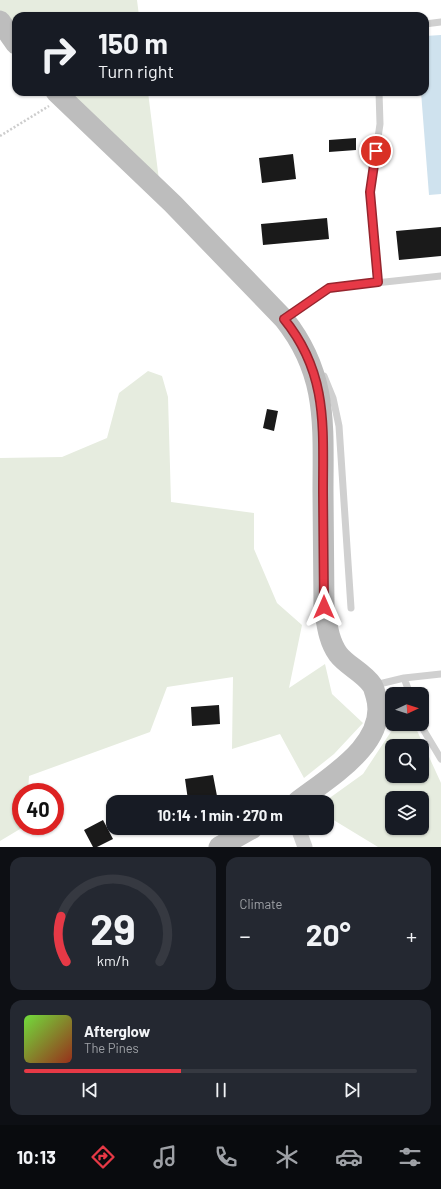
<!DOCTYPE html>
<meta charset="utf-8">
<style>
:root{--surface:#171b24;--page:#242831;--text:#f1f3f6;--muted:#9ea1a6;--line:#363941;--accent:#e63946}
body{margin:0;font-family:Barlow,sans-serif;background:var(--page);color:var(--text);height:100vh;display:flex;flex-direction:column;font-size:15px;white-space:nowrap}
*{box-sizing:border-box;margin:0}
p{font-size:13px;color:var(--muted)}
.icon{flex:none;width:22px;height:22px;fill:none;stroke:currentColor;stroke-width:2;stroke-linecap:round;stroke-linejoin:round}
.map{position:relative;height:847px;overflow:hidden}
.side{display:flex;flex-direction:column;gap:10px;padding:10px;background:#0d0f14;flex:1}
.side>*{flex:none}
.guide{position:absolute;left:12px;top:12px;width:417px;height:84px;border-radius:12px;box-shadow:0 1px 3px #0004;background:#171b24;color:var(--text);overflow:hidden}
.needle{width:26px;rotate:86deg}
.tools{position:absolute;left:385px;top:687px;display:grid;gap:8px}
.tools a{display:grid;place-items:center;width:44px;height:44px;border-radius:8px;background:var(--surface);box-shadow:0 1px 3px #0004;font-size:20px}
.speed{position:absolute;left:12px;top:783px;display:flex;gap:8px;font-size:20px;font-weight:700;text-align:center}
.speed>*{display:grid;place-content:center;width:52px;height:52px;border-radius:50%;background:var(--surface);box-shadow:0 1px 3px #0004;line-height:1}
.speed .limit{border:6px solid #d22;background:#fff;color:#111}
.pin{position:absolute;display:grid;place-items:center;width:34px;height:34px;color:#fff;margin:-17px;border:2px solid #fff;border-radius:50%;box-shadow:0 1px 4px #0007}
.me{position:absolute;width:44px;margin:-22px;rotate:0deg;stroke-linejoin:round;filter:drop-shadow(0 0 3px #0008)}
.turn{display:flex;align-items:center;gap:14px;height:84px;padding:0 20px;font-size:18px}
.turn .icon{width:52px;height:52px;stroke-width:2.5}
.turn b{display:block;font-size:28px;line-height:34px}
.big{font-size:30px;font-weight:700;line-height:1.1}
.side .tile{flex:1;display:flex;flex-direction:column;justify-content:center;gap:6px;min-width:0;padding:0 14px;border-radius:12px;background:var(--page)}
.side .dial{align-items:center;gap:0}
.dial svg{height:104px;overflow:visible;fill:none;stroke:var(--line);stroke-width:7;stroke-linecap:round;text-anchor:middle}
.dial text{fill:var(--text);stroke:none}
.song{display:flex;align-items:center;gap:12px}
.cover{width:48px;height:48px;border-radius:6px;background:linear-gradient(135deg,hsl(100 70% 55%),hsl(10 70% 35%))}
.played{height:4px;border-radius:2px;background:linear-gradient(90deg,var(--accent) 40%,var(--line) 40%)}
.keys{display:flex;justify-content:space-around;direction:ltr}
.heat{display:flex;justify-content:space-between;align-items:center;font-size:22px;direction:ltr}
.side .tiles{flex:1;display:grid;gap:10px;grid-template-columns:1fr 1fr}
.tile:last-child{grid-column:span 2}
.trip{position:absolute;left:106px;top:795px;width:228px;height:40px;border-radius:12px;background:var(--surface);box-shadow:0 1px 3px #0004;font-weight:700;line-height:40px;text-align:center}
.menu{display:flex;height:64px;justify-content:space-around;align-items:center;background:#090b0e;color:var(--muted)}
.menu .icon{width:28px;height:28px}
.menu .active{color:var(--accent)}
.menu b{font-size:18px;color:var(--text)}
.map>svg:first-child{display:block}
.green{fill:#e6ecdf;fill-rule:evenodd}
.water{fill:#cfe2ee}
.building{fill:#1a1a1a}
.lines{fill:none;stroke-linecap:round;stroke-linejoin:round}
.path{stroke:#cdcdcd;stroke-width:2.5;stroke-dasharray:2 2;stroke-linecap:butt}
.lane{stroke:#d0d0d0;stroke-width:7}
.street{stroke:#d0d0d0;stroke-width:15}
.secondary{stroke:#bdbdbd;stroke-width:21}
.route-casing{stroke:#96252e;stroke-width:10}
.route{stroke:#e63946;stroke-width:7}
</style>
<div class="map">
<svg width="441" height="847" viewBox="0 0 441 847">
<rect width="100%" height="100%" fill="#fff"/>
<path class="green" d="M 0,0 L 137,0 L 139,16 L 16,16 L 16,36 L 0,17 Z
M 65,92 L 148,92 L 159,180 Z
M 148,371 L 162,376 L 168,397 L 171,502 L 254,513 L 254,549 L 277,603 L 302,625 L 289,688 L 325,664 L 332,694 L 363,723 L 334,754 L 304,778 L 280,734 L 232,749 L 233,677 L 167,687 L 150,732 L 29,776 L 28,792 L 21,792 L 21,826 L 25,826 L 0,841 L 0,458 L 62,457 L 107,438 L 119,393 Z
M 396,724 L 414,724 L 441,783 L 441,847 L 378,847 L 327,816 L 327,802 L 324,802 L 363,774 ZM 392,746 L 422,746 L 422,776 L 392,776 ZM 392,798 L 422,798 L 422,828 L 392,828 Z"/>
<path class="water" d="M 441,35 L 441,194 L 429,195 L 421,92 L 425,92 L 425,36 Z"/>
<path class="building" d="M 356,138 L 356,150 L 329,152 L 329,140 Z
M 293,154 L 296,179 L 262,183 L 259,158 Z
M 327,218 L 329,239 L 263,245 L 261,224 Z
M 441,227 L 441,256 L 399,260 L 396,231 Z
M 267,409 L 278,411 L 274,431 L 263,428 Z
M 219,705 L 220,724 L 192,726 L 191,707 Z
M 213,775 L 217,796 L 188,800 L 185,779 Z
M 103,820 L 113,839 L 97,847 L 93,847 L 84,830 Z"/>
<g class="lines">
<path class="path" d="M 0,136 L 49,106"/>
<path class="lane" d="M 425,24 L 441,22
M 377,283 L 370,192 L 380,124 L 379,92
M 285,318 L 329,288 L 441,276
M 324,376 L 333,398 L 339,426 L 351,608
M 404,678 L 441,674
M 375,685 L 404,678 L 410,694
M 420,724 L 441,759"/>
<path class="street" d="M 298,828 L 305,847"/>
<path class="secondary" d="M 0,21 L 16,44
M 56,92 L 173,204 L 284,319 C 328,374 323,425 323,492 C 323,530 324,569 324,607 C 327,623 328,640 338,654 C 347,666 363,672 372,685 C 374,688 375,693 376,696 C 390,743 328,778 297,802
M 219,847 L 253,828"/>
</g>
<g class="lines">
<g class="route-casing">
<path id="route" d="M 324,607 C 324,569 323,530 323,492 C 323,426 328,373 284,319 L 329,288 L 378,282 L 370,192 L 376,151"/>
</g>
<use href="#route" class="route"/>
</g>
</svg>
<div class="tools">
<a><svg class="needle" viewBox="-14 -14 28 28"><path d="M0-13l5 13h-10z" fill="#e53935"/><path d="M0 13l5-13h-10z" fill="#9ea1a6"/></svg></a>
<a><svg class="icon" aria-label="search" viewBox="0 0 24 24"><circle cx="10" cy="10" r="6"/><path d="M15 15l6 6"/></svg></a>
<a><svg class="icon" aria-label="layers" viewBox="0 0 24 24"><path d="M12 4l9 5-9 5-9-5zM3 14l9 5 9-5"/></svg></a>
</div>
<div class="speed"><div class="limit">40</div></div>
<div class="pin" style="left:376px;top:151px;background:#d93025"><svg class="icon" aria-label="arrive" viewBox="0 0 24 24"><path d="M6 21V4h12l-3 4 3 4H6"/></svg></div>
<svg class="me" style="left:324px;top:607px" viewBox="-20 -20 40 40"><path d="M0-17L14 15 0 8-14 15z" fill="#e63946" stroke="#fff" stroke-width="4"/></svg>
<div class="trip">10:14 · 1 min · 270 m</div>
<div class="guide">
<div class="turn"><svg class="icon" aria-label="right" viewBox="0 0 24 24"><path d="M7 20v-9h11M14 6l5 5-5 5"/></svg><div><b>150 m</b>Turn right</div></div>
</div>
</div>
<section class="side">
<div class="tiles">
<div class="tile dial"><svg viewBox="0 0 100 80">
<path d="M14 69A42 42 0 1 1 86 69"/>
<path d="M14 69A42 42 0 0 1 10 34" stroke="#e63946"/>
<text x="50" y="56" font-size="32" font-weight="700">29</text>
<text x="50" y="72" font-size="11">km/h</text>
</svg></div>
<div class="tile"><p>Climate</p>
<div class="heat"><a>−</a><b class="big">20°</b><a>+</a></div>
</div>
<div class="tile">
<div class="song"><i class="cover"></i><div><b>Afterglow</b><p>The Pines</p></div></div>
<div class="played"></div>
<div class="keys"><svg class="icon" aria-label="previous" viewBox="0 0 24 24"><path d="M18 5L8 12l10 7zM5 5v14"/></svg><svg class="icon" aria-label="pause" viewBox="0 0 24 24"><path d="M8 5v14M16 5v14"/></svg><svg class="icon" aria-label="next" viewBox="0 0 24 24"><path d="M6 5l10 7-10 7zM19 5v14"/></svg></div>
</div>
</div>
</section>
<nav class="menu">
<b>10:13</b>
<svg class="icon active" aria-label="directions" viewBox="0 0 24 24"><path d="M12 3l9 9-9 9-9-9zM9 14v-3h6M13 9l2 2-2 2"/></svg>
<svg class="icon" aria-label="music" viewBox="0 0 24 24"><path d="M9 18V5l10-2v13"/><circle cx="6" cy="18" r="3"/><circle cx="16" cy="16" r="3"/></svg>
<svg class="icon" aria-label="phone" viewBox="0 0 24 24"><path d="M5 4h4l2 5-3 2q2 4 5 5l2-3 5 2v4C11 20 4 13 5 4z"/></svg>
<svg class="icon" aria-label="climate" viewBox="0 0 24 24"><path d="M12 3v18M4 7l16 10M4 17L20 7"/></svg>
<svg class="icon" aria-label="car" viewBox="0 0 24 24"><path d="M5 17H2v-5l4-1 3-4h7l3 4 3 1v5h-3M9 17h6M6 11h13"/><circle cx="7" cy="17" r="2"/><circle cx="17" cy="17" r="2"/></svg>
<svg class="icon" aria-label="filters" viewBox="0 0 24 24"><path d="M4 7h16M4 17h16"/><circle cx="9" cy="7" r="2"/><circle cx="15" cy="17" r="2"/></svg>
</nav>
